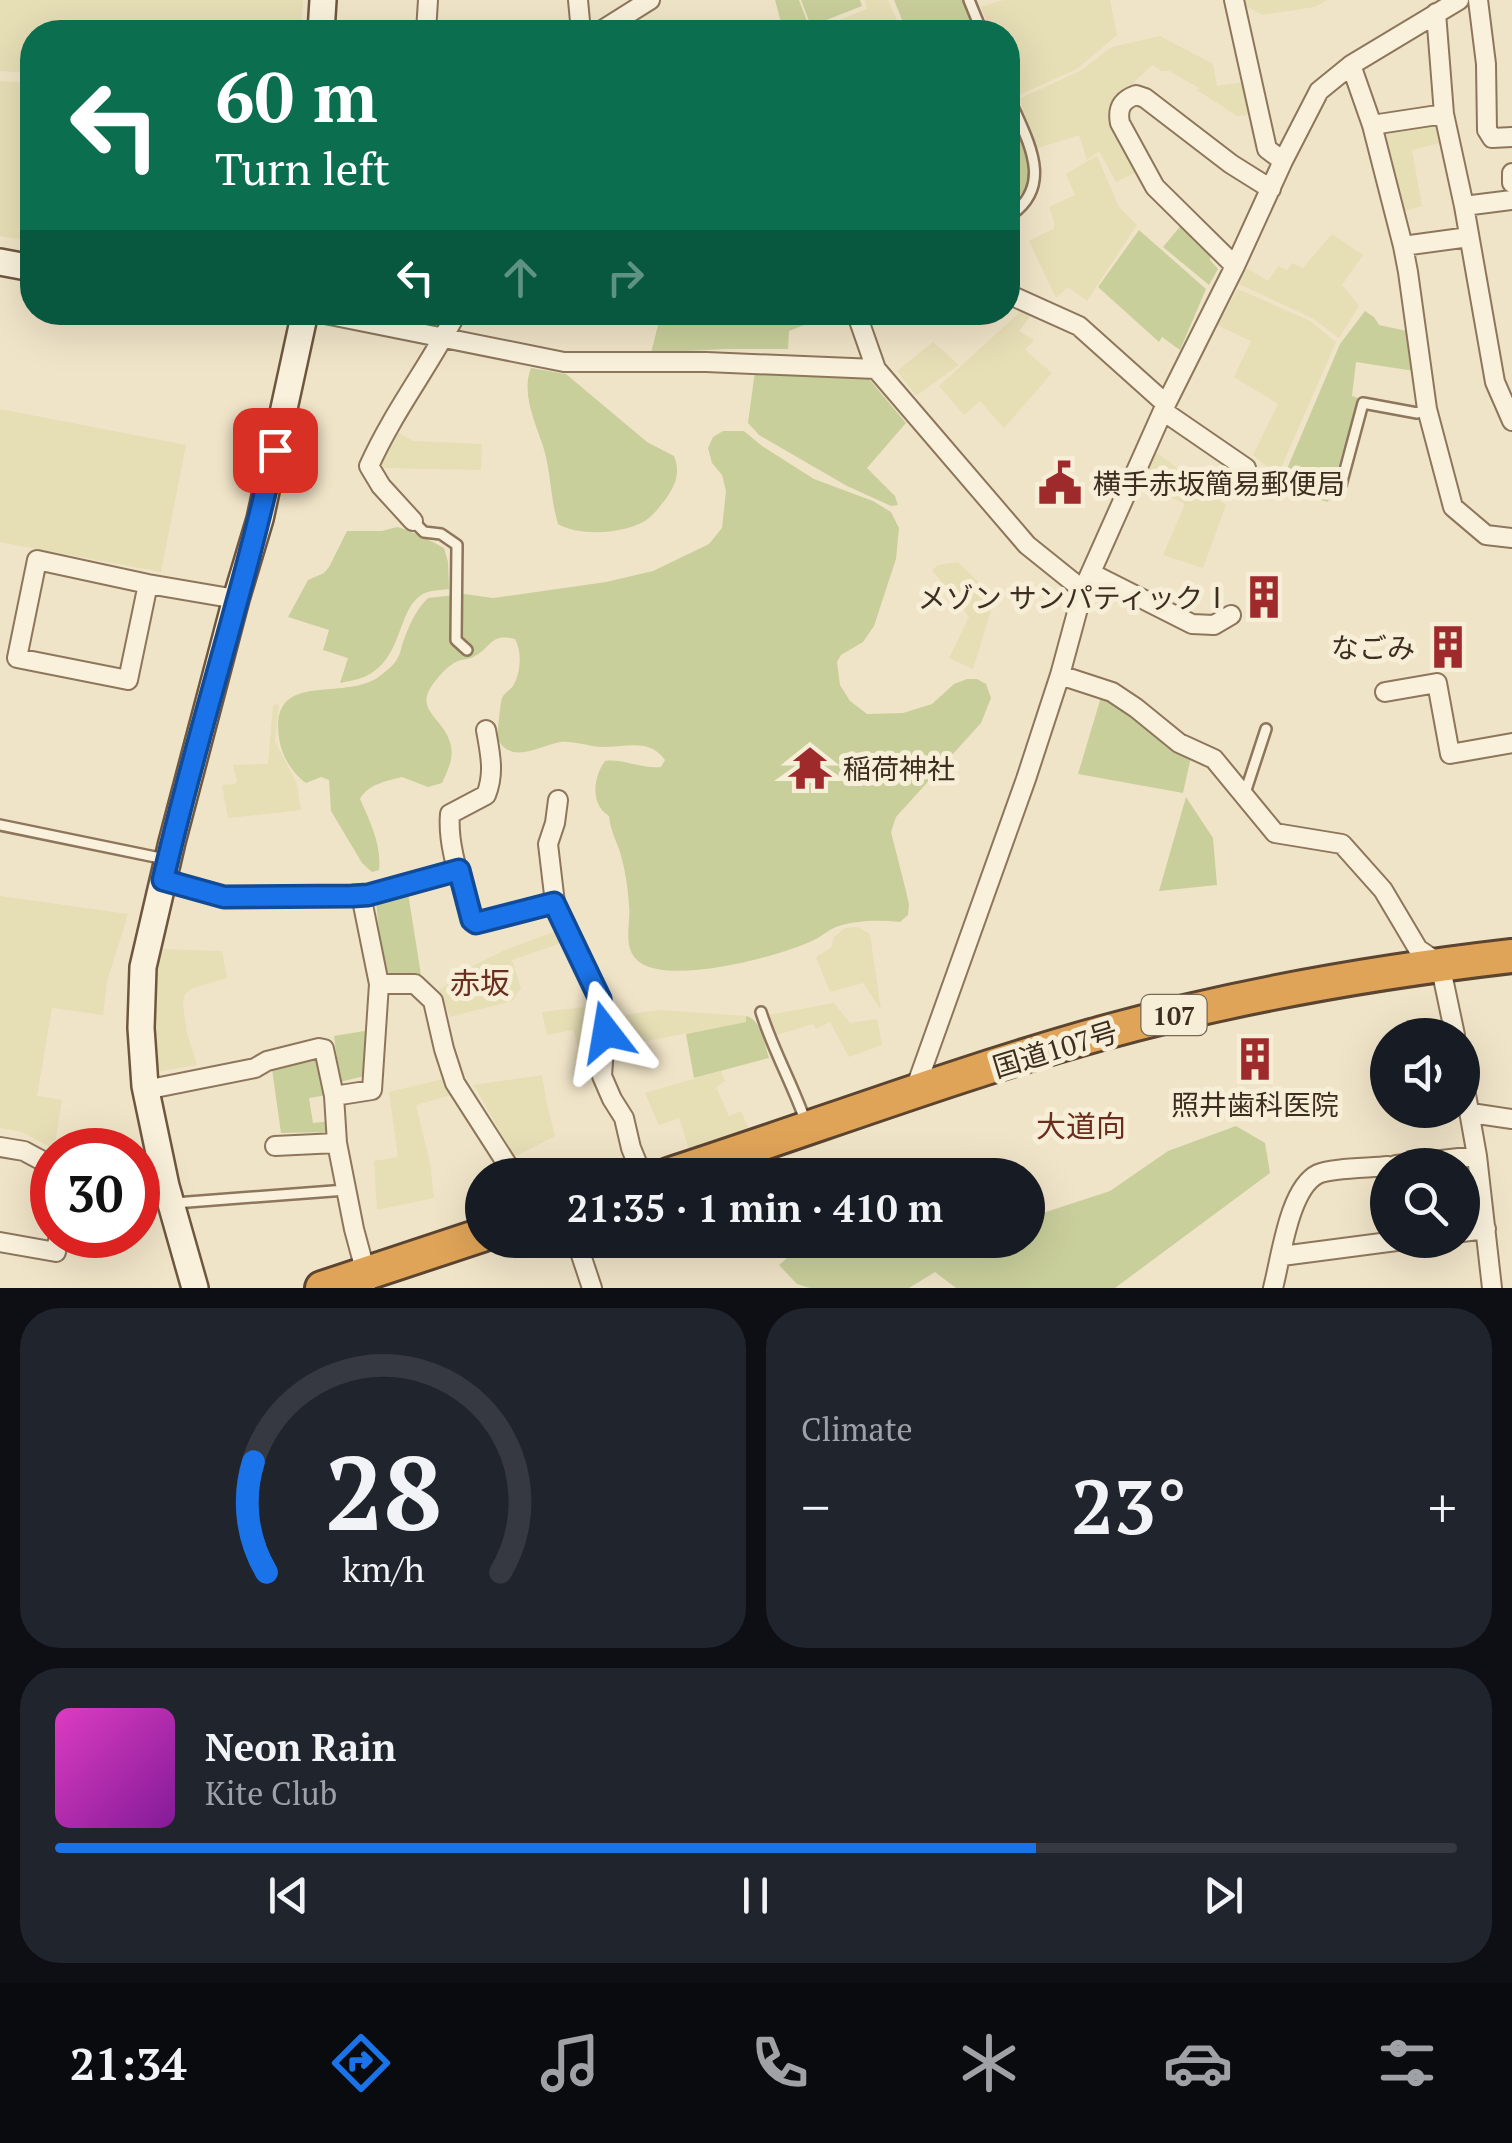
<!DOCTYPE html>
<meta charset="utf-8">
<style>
:root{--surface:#171b24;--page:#20242c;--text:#f1f3f6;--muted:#9ea1a6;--line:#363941;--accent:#1a73e8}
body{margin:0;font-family:"PT Serif","Noto Sans JP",serif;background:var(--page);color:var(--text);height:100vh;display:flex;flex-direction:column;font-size:38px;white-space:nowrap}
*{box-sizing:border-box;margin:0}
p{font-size:32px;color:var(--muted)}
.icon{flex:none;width:55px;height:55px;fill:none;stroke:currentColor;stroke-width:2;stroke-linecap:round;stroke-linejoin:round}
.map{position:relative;height:1288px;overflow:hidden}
.side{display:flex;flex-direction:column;gap:20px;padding:20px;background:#0d0f14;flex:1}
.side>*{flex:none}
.guide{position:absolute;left:20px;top:20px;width:1000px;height:305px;border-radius:40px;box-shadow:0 10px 40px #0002;background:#0b6e4f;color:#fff;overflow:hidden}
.fabs{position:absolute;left:1370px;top:1018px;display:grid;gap:20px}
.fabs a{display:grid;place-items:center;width:110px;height:110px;border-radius:50%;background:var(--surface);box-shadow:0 10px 40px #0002;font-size:50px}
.speed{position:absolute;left:30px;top:1128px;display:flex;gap:20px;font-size:50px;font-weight:700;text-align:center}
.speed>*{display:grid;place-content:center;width:130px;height:130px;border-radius:50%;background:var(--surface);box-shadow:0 10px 40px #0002;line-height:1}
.speed .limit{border:15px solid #d22;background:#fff;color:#111}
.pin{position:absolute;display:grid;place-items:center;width:85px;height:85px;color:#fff;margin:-42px;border-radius:20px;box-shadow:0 5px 15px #0006}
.me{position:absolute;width:110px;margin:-55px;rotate:346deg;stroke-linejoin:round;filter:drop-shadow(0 0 8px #0008)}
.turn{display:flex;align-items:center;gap:35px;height:210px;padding:0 30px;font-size:45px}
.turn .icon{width:130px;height:130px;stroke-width:2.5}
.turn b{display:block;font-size:70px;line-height:85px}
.lanes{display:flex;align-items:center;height:95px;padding:0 30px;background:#0003;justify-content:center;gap:50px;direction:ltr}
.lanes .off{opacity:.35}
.big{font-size:75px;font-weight:700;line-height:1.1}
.side .tile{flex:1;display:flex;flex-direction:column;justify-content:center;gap:15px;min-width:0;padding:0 35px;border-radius:40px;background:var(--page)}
.side .dial{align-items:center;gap:0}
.dial svg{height:260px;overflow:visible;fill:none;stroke:var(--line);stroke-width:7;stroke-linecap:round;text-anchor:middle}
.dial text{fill:var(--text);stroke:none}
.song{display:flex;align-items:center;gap:30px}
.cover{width:120px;height:120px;border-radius:15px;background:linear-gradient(135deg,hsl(310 70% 55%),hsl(290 70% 35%))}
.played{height:10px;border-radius:5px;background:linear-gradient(90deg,var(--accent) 70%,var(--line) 70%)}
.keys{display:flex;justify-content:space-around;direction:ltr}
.heat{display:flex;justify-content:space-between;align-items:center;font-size:55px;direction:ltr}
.side .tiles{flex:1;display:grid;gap:20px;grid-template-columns:1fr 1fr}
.tile:last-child{grid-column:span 2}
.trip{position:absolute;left:465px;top:1158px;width:580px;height:100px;border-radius:50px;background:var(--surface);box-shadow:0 10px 40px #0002;font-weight:700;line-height:100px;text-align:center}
.dock{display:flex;height:160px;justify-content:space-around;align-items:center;background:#090b0e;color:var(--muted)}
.dock .icon{width:70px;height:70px}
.dock .selected{color:var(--accent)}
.dock b{font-size:45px;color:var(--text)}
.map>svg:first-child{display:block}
.farmland{fill:#e6deb5}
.green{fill:#c9cf9b}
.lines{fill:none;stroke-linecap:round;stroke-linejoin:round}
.lane-casing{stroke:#8d765c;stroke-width:14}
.street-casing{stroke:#8d765c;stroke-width:22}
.secondary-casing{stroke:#6f573f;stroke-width:30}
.highway-casing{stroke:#5b4430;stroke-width:38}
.lane{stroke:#faf1dc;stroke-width:9}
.street{stroke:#faf1dc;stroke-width:18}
.secondary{stroke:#faf1dc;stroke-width:25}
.highway{stroke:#e0a458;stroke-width:32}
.route-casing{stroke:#114b97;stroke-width:25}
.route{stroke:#1a73e8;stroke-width:18}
.labels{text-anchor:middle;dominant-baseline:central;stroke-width:10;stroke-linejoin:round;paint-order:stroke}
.shield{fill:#f7eed8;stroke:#756857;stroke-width:2.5}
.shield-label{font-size:25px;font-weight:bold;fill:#3d2e20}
.poi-label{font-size:28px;fill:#3d2e20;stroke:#f7eed8;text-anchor:start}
.street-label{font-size:28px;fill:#3d2e20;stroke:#f7eed8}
.neighbourhood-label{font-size:30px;fill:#6b2e1e;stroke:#f7eed8}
</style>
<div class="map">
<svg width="1512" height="1288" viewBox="0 0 1512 1288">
<rect width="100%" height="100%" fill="#f0e4c8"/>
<path class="farmland" d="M 0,0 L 303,0 L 301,32 L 32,32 L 32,73 L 0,71 Z
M 865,0 L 888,0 L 902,32 L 815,32 L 814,30 L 867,9 Z
M 1003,0 L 1110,0 L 1117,35 L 1077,69 L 1017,96 L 1008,73 L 1008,32 L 991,32 L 981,7 Z
M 1244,0 L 1327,0 L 1315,7 L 1262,15 L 1246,6 Z
M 1160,36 L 1213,64 L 1217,86 L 1249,81 L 1256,114 L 1237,116 L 1197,90 L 1199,88 L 1169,71 L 1162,71 L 1152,65 L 1119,97 L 1139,171 L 1116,182 L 1099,151 L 1087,160 L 1079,135 L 1038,148 L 1019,99 L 1080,71 L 1112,47 Z
M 0,81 L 32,83 L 32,242 L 0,236 Z
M 1438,121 L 1445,142 L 1412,150 L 1422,206 L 1401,212 L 1385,131 Z
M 1097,156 L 1119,207 L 1137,225 L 1087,301 L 1068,287 L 1056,298 L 1029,241 L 1053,229 L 1055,224 L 1049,207 L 1075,195 L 1066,174 Z
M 1332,234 L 1363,255 L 1342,285 L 1359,306 L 1339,338 L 1312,318 L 1239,284 L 1247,268 L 1268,281 L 1278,266 L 1287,270 L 1292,263 L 1303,268 Z
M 1238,289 L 1310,321 L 1336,342 L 1278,475 L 1253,455 L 1278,404 L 1234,377 L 1251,341 L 1217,325 Z
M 1022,310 L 1032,314 L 1019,331 L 1034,340 L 1025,350 L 1052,373 L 1004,428 L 980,401 L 964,415 L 939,386 Z
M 933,342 L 959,365 L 916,396 L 897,371 Z
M 0,409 L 186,445 L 161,572 L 0,542 Z
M 396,432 L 413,441 L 482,444 L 481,470 L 384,468 L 380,463 L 381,455 Z
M 1156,452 L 1226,505 L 1203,568 L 1163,555 L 1185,504 L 1159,492 L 1165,480 L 1147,468 Z
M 958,562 L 995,598 L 973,669 L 949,658 L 969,617 L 932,570 L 938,565 Z
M 279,704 L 275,741 L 297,784 L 301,810 L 228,818 L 222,785 L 235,784 L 237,781 L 233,765 L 268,764 L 273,705 Z
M 0,896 L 128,914 L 107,982 L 103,1015 L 52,1008 L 37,1096 L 62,1100 L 54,1149 L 22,1132 L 0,1128 Z
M 858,927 L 870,934 L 881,1010 L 863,983 L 830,992 L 816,957 L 831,948 L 834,937 L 845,928 Z
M 561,929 L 567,941 L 512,960 L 521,988 L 512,1001 L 450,1017 L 439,990 L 475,965 L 505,950 Z
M 157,949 L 222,951 L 227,978 L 193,988 L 185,994 L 183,1004 L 187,1033 L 197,1065 L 156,1072 L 150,1002 Z
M 834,1003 L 850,1023 L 877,1019 L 882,1045 L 849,1057 L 830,1022 L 816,1029 L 813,1024 L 777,1035 L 768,1015 Z
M 595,1006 L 600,1051 L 580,1055 L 573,1030 L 547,1035 L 542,1012 Z
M 659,1010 L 746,1016 L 746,1022 L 636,1043 L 631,1027 L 614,1033 L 616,1016 Z
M 721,1071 L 725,1081 L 716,1087 L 729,1116 L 741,1111 L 751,1134 L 690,1152 L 679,1118 L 659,1125 L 645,1093 Z
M 542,1075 L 546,1100 L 555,1136 L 514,1157 L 474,1085 Z
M 447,1078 L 451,1095 L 416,1105 L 430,1163 L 434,1198 L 377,1210 L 374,1161 L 398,1157 L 389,1092 Z"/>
<path class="green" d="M 775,0 L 799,0 L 811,32 L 777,32 L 783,30 Z
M 801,0 L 860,0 L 862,6 L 811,26 Z
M 894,0 L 963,0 L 976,32 L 907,32 Z
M 1008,109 C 1013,116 1017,129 1021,139 C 1034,170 1034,185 1008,207 Z
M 1183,223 L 1211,250 L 1210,260 L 1218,269 L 1209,285 L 1163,247 Z
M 1139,230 L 1206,289 L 1180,350 L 1162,337 L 1159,342 L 1098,287 Z
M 1365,311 L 1374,317 L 1379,325 L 1407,331 L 1414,371 L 1356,362 L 1352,396 L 1358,398 L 1328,502 L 1304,495 L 1304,485 L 1284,476 L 1340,344 Z
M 664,313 L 664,312 L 834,313 L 789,331 L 788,349 L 725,349 L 651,353 L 659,321 Z
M 531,368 L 566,374 L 647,442 L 674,456 C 681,473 675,486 665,500 C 660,506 655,513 649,518 C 630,534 579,537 558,524 C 551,501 551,477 545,453 C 538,427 520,396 531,368 Z
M 755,371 L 848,374 L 869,379 L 906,423 L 867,468 L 895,496 L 898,505 L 891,506 L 847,486 L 759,435 L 748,423 Z
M 723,431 L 744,431 L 762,446 L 814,479 L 873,501 L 891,512 L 899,528 L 896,559 L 874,626 L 863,642 L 841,655 L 837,662 L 840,685 L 850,701 L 867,714 L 903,713 L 932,704 L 954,684 L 967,679 L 977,679 L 986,684 L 991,698 L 981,723 L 896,817 L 891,832 L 905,887 L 909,904 L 908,915 L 900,922 C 880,920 858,920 839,926 C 829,929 821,937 812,941 C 780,956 661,989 635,958 C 623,943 631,922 629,905 C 628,888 625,869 620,852 C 616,840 610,829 609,816 C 590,805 593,777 605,761 C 622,758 640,769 661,767 L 665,760 C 649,737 624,748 600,747 C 587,746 574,741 561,742 C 545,744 524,758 508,750 C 503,748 500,742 497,739 C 498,731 500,703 502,698 C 504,693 510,690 513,686 C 521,673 522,651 515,639 C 490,633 493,646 475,656 C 469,660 460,659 454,663 C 447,667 441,674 437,679 C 409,711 445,716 451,746 C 454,759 447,772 442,783 L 428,787 L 402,777 C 387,781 368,784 360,799 C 370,821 382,846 379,870 L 372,872 L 362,863 L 331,811 L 329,780 L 321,777 L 306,783 C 292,773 281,755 279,738 C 269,667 346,704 381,675 C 386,671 394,665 397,659 C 400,655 401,649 402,645 C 409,626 414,612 428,598 L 464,594 L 493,598 L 606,582 L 653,571 L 709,544 L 722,528 L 726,491 L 722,475 L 712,463 L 708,448 L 713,437 Z
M 397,527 C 407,529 434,542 444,548 L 448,562 L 449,589 C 442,590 432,590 425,593 C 396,606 405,660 364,677 C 357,680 348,681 340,683 L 348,658 L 323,650 L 329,630 L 288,617 L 308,580 L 324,573 L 329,567 L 347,531 L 382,531 Z
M 1101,697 L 1113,702 L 1191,757 L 1183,793 L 1078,774 Z
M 1186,797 L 1213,838 L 1217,885 L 1159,891 Z
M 408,893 L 421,975 C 404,978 389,981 382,962 L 376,901 Z
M 746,1016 C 762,1020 764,1044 769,1058 L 694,1078 L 686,1034 L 746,1022 Z
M 370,1030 L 364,1076 L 340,1082 L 334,1036 Z
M 316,1058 L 328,1095 L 309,1098 L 313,1123 L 331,1121 L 331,1132 L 281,1133 L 272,1069 Z
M 1236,1126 L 1265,1143 L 1270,1173 L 1115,1288 L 956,1288 L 935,1272 L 909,1288 L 810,1288 L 797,1284 L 779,1265 L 808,1240 L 1028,1240 L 1028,1213 L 1046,1212 L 1110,1191 L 1168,1151 Z"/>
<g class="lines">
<g class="lane-casing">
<path id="lane" d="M 969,0 L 982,32
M 1008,95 C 1025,137 1058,185 1008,217
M 1341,485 L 1363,403 L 1417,413 L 1427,409
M 413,521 L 424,532 L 441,534 L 457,545 L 456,640 L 467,650
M 1244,796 L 1266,729
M 0,825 L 165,859
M 761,1012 C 773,1050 792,1083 805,1120
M 175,1203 L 346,1190"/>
</g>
<g class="street-casing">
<path id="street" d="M 578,0 L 581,32
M 1234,0 L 1267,149 L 1283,161
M 1478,0 L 1486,64 L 1487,130 L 1492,138 L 1512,137
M 1436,13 L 1444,114 L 1464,206 L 1495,382 L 1512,421
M 426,32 L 428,0
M 599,32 L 650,0
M 1351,65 L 1372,125 L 1403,246 L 1408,272 L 1427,409 L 1453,507 L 1486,535 L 1512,538
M 1372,125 L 1444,114
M 1512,173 L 1512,183
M 1464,206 L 1512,200
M 1403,246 L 1469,237
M 1235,266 L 1155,187 L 1120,123 C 1117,108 1122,100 1136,95 L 1145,98 L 1231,164 L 1271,189
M 1008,294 L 1079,326 L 1166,404
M 315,312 L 564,362 L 706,362 L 876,369
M 856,312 L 876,369 L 1027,545 L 1083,590
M 1163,411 L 1246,468
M 413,521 L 381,486 L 369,466 C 393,412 430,365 457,312
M 1091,573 L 1192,624 L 1214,625 L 1231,615
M 148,584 L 128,680 L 17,658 L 37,560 L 148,584 L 236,599
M 1060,675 L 1112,692 L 1136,708 L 1179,743 L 1214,759 L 1275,833 L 1342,844 L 1383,890 L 1418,949 L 1440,964 L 1455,1035
M 1385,692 L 1437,683 L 1450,754 L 1512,743
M 486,730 C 490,753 495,773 486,795 L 450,814 C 447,849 463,886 472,920 L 476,923 L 555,903
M 558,800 L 555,823 L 548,844 L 555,903 L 600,999 L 605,1032 L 602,1076 L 612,1099 L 624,1118 L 631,1148 L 642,1175
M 163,880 L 224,897 L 352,895 L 368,895 L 459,870
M 361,895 L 379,984 L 372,1090 L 334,1096 L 337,1143 L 354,1229 L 368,1281
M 379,984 L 415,984 L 433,1001 L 444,1049 L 455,1083 L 514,1175
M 1462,1072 L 1477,1156 L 1492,1288
M 145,1090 L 255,1068 L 267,1061 L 319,1048 L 324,1049 L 334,1096
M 914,1092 L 1026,779 L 1060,675 L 1083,590 L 1166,404 L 1235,266 L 1283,161 L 1319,91 L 1351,65 L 1459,0
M 1471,1113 L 1512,1119
M 275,1146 L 337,1143
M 0,1147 L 24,1151 L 52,1166
M 1396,1165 L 1477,1156
M 138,1191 L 166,1186
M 1462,1232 L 1486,1229
M 576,1240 L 592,1288
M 0,1242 L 56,1252 L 59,1235
M 1282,1256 L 1404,1240
M 1273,1288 C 1281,1258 1289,1188 1318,1174 C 1330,1168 1371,1168 1388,1166"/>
</g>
<g class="secondary-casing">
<path id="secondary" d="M 321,32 L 323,0
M 0,262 L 32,268
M 195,1288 L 166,1186 L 145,1086 L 141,1028 L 143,967 L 172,842 L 236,599 L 260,519 L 305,312"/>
</g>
<g class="highway-casing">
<path id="highway" d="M 668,1175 C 813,1128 955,1074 1102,1033 C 1236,996 1373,972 1512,956
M 322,1288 L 482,1235"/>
</g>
<use href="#lane" class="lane"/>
<use href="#street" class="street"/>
<use href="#secondary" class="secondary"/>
<use href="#highway" class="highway"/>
</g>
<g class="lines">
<g class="route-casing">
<path id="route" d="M 275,450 C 243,595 196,736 163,880 L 224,897 L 352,896 L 368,895 L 459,870 L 472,920 L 476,923 L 554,903 L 600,999 L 606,1032"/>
</g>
<use href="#route" class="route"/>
</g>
<defs>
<g id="civic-bare" transform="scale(3.45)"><path d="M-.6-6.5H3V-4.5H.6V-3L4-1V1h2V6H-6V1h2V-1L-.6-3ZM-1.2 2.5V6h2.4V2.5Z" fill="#9e2a2b" stroke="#f7eed8" stroke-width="2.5" paint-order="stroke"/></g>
<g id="building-bare" transform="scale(3.45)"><path d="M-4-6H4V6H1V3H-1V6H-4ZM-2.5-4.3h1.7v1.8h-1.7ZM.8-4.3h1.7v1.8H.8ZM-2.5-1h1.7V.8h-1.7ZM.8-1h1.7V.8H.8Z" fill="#9e2a2b" stroke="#f7eed8" stroke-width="2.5" paint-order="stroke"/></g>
<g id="temple-bare" transform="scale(3.45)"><path d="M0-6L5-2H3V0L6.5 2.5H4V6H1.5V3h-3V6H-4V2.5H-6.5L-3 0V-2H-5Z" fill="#9e2a2b" stroke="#f7eed8" stroke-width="2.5" paint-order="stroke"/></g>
</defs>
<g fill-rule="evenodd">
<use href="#civic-bare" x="1060" y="483"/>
<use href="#building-bare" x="1264" y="597"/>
<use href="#building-bare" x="1448" y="647"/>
<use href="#temple-bare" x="810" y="768"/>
<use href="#building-bare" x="1255" y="1059"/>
</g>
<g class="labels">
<rect class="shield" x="1141.5" y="995" width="65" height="40" rx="8"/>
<g class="shield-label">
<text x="1174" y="1015">107</text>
</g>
<g class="poi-label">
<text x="1093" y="483">横手赤坂簡易郵便局</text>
<text x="1231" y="597" text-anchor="end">メゾン サンパティックⅠ</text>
<text x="1415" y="647" text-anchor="end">なごみ</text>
<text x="843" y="768">稲荷神社</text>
<text x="1255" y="1104" text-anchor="middle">照井歯科医院</text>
</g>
<g class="street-label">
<text transform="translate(1055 1049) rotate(-17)">国道107号</text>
</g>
<g class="neighbourhood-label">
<text x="480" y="983">赤坂</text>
<text x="1081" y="1126">大道向</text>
</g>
</g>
</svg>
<div class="fabs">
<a><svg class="icon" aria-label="sound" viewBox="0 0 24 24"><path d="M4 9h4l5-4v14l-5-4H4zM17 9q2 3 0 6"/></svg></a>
<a><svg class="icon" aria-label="search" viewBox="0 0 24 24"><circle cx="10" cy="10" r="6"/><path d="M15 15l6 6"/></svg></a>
</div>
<div class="speed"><div class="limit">30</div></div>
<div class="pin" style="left:275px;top:450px;background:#d93025"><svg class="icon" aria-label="arrive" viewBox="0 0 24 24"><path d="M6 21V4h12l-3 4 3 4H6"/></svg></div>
<svg class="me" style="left:606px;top:1032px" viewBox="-20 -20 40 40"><path d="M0-17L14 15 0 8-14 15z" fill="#1a73e8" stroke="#fff" stroke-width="4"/></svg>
<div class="trip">21:35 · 1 min · 410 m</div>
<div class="guide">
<div class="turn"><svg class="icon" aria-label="left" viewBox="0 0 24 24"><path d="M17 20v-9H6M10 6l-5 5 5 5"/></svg><div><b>60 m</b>Turn left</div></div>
<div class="lanes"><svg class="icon" aria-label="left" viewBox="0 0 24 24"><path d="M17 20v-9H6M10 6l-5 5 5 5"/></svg><svg class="icon off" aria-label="ahead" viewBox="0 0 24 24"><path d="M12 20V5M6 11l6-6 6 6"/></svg><svg class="icon off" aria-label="right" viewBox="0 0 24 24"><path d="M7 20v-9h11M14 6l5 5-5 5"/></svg></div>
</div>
</div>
<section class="side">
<div class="tiles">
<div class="tile dial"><svg viewBox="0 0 100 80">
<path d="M14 69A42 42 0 1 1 86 69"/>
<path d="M14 69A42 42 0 0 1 10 35" stroke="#1a73e8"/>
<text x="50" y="56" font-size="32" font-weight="700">28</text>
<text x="50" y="72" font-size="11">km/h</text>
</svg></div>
<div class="tile"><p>Climate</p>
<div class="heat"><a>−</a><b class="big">23°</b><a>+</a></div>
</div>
<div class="tile">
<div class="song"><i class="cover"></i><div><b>Neon Rain</b><p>Kite Club</p></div></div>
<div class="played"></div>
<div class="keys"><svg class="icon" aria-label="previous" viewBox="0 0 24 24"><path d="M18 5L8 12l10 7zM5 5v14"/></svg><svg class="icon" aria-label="pause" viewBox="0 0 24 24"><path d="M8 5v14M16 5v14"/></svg><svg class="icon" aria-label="next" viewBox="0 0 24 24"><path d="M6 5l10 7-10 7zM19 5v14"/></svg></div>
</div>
</div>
</section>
<nav class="dock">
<b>21:34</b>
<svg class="icon selected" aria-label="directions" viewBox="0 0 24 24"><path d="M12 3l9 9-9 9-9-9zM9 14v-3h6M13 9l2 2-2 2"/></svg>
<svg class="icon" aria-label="music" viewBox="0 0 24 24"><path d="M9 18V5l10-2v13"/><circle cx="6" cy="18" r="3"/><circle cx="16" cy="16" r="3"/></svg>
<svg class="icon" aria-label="phone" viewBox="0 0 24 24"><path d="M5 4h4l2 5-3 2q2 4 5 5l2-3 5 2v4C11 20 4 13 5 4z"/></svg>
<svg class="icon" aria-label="climate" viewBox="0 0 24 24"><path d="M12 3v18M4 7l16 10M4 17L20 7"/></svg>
<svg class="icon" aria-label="car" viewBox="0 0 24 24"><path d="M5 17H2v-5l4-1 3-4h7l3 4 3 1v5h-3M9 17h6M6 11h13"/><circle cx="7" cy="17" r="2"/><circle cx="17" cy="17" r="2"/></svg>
<svg class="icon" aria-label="filters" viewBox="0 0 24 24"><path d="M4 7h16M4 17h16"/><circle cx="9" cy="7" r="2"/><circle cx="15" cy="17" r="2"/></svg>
</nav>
